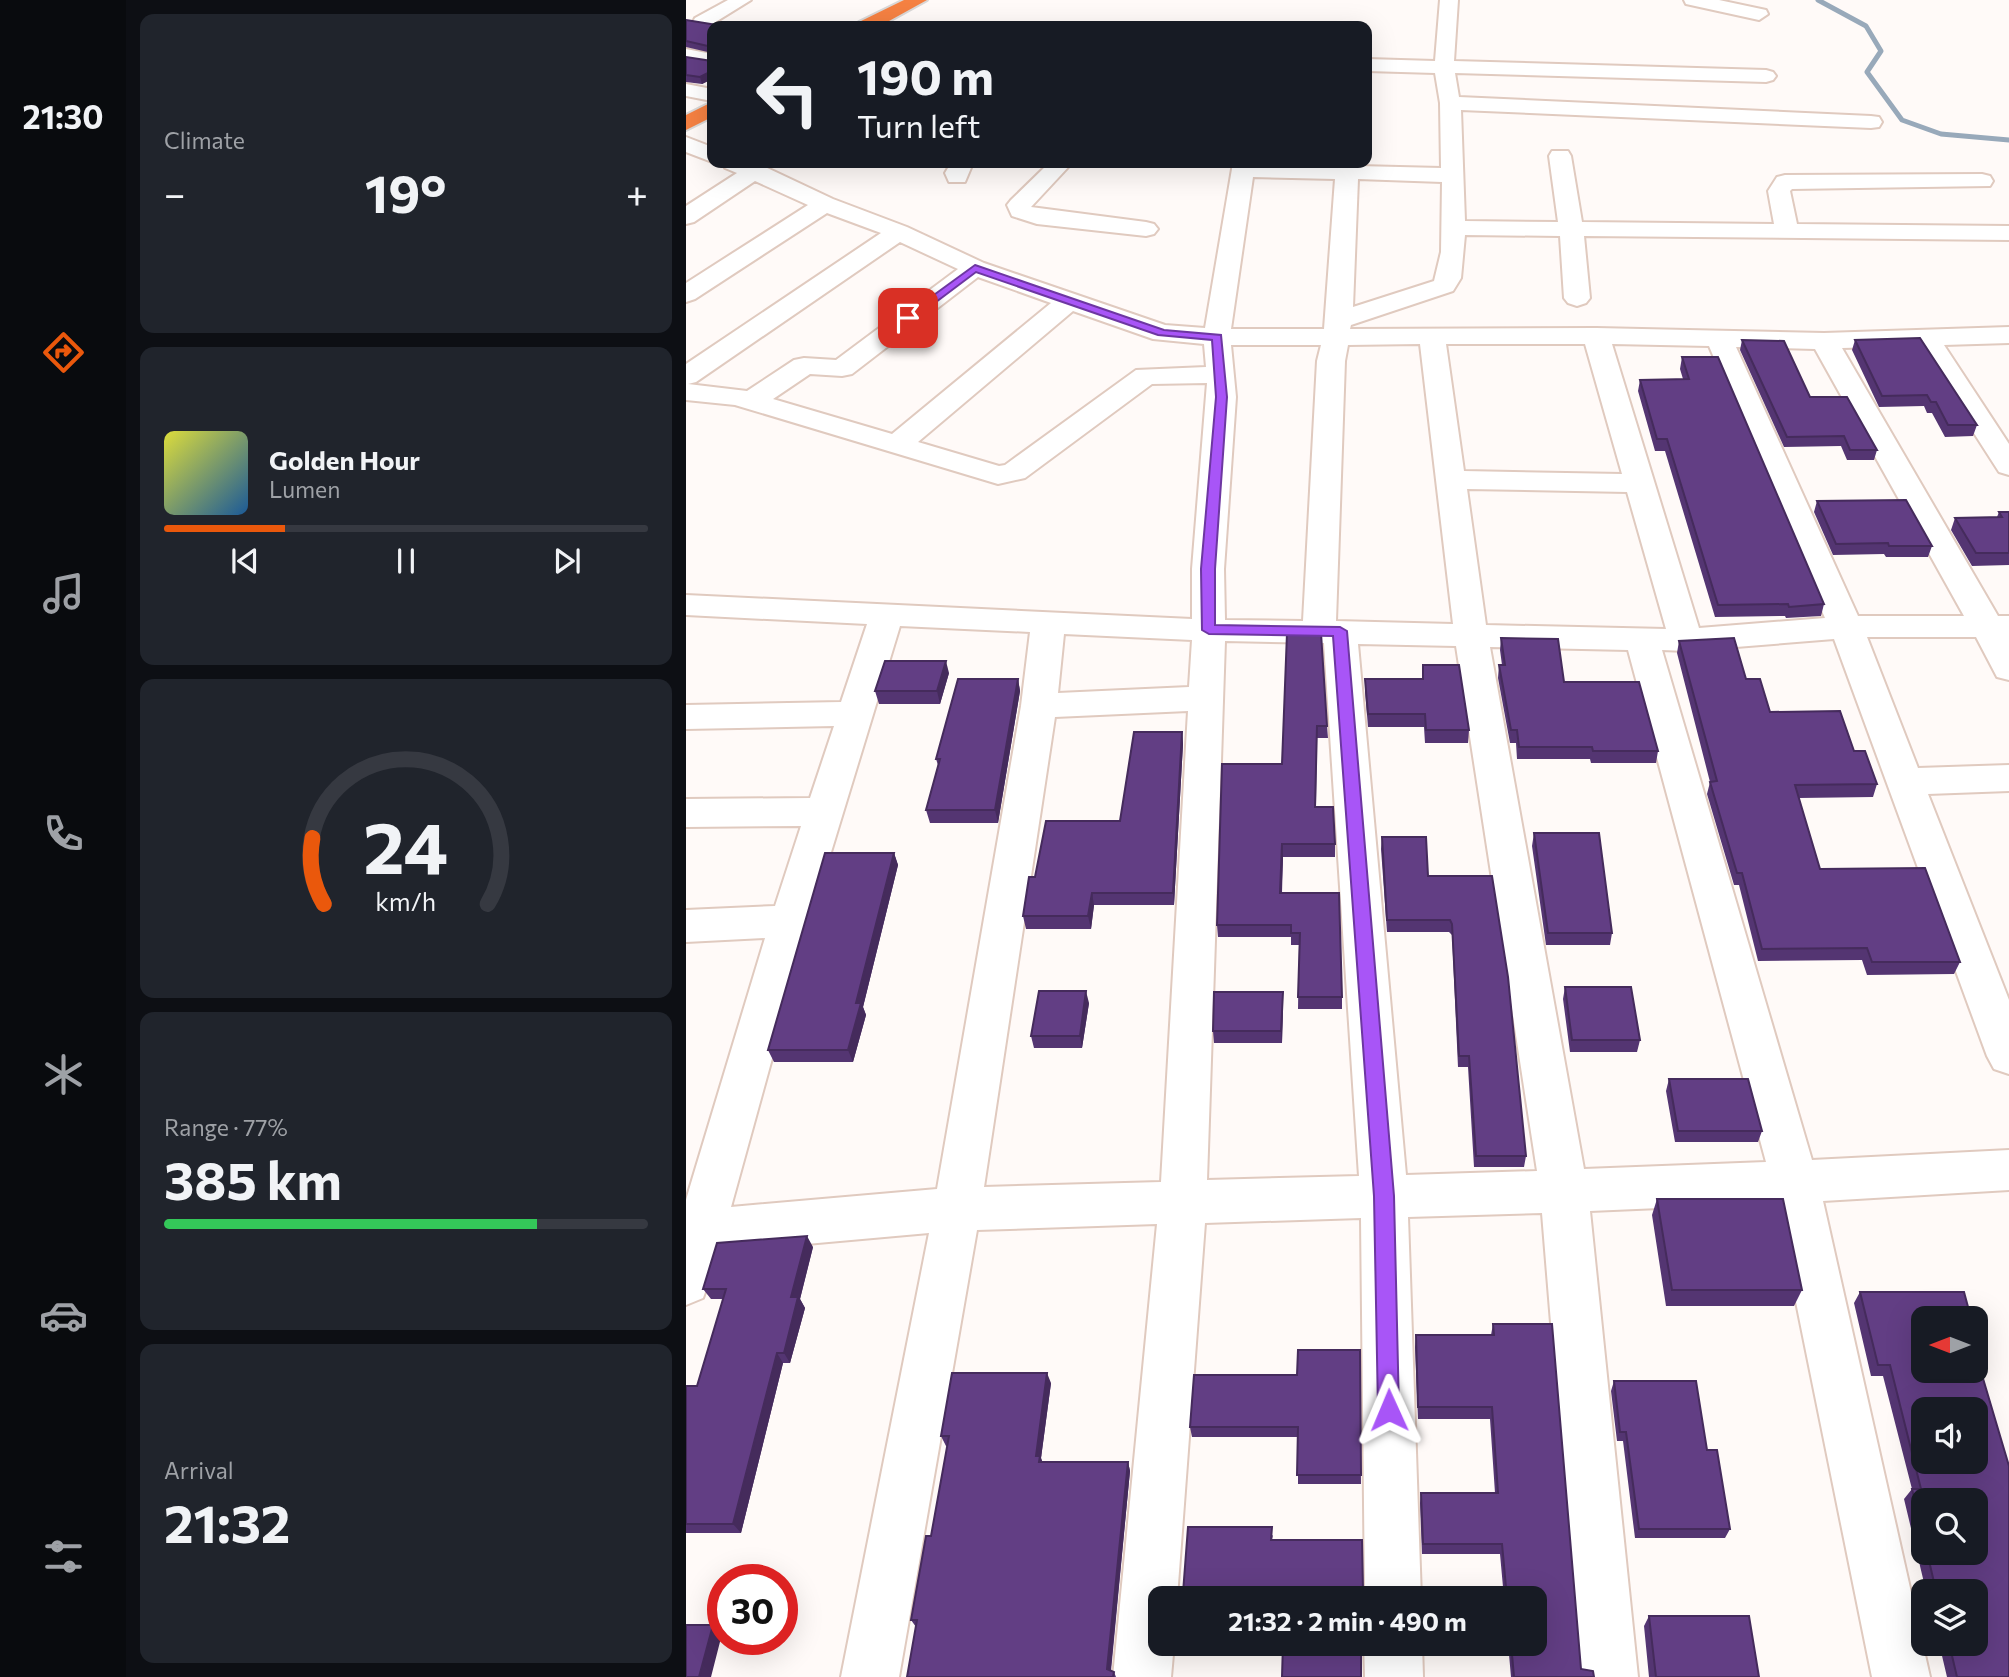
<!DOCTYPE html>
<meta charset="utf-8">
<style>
:root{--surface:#171b24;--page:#20242c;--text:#f1f3f6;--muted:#9ea1a6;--line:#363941;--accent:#ea580c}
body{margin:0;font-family:Commissioner,sans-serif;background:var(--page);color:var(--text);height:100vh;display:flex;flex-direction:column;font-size:26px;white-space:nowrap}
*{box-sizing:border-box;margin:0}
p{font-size:23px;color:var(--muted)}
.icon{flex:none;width:38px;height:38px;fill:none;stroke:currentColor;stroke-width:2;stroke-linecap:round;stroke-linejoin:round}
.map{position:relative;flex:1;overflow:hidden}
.sheet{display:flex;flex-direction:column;gap:14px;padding:14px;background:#0d0f14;width:560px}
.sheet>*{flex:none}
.hud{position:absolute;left:21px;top:21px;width:665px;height:147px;border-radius:14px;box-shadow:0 7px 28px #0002;background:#171b24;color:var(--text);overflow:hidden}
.needle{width:46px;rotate:270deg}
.tools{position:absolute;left:1225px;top:1306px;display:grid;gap:14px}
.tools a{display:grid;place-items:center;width:77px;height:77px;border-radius:14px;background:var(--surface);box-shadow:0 7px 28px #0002;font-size:35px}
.speed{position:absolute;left:21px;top:1564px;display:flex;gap:14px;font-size:35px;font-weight:700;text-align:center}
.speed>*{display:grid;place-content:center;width:91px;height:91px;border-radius:50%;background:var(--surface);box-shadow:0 7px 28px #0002;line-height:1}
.speed .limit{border:10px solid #d22;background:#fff;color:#111}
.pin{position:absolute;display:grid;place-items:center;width:60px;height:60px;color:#fff;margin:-30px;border-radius:14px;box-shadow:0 4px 10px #0006}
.me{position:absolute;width:77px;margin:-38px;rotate:359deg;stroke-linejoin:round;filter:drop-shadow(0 0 5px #0008)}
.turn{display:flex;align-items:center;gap:24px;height:147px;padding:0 35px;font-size:32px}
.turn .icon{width:91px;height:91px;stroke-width:2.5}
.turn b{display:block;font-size:49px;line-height:60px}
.big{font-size:52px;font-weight:700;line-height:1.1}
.sheet .tile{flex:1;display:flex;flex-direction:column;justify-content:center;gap:10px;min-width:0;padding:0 24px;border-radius:14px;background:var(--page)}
.sheet .dial{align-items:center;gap:0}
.dial svg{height:182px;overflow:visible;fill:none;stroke:var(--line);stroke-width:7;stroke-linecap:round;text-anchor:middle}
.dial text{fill:var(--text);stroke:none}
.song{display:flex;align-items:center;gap:21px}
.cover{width:84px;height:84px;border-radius:10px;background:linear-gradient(135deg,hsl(60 70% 55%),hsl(210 70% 35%))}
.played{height:7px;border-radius:4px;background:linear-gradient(90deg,var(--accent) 25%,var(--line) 25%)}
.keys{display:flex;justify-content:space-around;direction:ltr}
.heat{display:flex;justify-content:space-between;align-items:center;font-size:38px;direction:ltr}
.charge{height:10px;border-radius:5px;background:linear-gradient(90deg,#34c759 77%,var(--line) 0)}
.trip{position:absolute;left:462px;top:1586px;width:399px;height:70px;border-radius:14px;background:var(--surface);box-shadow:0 7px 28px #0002;font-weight:700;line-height:70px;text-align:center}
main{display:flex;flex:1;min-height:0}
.menu{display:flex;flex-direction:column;width:126px;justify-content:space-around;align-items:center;background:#090b0e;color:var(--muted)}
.menu .icon{width:49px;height:49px}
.menu .selected{color:var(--accent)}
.menu b{font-size:32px;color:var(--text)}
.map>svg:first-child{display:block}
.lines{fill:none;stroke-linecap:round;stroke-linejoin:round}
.stream{stroke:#98a9ba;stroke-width:5}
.minor-casing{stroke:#e0cabf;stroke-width:4}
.highway-casing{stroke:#dad8d7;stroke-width:4}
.minor{fill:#fff;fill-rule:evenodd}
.highway{fill:#f58142;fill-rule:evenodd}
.wall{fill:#543572;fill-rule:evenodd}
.shaded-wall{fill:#452b5c}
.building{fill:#623e84;stroke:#452b5c;stroke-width:2;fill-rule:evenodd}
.route{fill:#a855f7;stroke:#6d37a1;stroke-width:2}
</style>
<main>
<nav class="menu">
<b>21:30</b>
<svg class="icon selected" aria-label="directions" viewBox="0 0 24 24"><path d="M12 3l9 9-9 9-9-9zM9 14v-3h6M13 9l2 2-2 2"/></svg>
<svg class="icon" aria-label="music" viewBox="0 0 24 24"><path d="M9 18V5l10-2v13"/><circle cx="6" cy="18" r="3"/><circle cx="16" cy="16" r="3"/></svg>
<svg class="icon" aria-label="phone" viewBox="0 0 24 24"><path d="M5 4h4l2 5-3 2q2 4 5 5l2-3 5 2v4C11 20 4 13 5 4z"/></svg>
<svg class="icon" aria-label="climate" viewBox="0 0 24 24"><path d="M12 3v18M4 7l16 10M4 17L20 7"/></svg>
<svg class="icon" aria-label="car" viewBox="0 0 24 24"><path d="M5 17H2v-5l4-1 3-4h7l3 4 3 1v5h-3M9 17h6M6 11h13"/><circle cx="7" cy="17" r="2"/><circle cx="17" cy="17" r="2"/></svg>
<svg class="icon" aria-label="filters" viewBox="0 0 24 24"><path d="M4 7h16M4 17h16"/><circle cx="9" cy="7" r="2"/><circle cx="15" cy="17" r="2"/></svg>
</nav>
<section class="sheet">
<div class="tile"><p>Climate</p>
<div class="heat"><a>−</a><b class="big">19°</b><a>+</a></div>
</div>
<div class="tile">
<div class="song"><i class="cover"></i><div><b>Golden Hour</b><p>Lumen</p></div></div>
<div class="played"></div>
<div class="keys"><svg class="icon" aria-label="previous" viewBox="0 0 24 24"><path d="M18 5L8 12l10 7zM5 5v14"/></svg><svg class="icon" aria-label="pause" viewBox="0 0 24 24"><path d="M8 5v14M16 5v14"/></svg><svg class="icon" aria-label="next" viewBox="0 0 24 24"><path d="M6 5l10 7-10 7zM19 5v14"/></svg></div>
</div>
<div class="tile dial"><svg viewBox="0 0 100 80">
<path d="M14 69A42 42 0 1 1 86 69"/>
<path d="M14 69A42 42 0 0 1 9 40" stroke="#ea580c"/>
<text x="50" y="56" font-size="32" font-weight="700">24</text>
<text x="50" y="72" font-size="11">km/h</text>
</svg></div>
<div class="tile"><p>Range · 77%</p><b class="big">385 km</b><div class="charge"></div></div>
<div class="tile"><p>Arrival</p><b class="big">21:32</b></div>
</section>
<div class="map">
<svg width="1323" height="1677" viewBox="0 0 1323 1677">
<rect width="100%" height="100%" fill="#fffaf8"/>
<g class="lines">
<path class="stream" d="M 1132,0 L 1180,26 L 1195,51 L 1181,72 L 1216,120 L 1255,134 L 1323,140"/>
<g class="minor-casing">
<path id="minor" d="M 42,0 L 65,0 L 23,26 L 9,26 L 7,22 L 9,18 Z
M 754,0 L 772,0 L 768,61 L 1080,70 L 1087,72 L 1090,76 L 1087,80 L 1080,82 L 769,73 L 773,97 L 1185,116 L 1193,117 L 1196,122 L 1193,127 L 1185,128 L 775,110 L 779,221 L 872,222 L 863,156 L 866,151 L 882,151 L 885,156 L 896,222 L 1088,224 L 1082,191 L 1091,177 L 1099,175 L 1296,174 L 1304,176 L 1307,181 L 1304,186 L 1106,189 L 1104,191 L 1111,224 L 1323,226 L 1323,240 L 898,236 L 904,298 L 900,303 L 891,306 L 882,303 L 878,298 L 874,236 L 779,235 L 775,278 L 767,291 L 665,325 L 664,329 L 910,328 L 1138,333 L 1323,327 L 1323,343 L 1258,345 L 1323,444 L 1323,475 L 1313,472 L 1232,346 L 1156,348 L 1312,616 L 1323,616 L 1323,680 L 1311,677 L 1290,637 L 1181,637 L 1232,768 L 1323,765 L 1323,791 L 1242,794 L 1323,1000 L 1323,1074 L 1308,1069 L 1301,1056 L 1148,639 L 1000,651 L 976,650 L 1126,1160 L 1323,1150 L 1323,1190 L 1137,1201 L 1244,1677 L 1186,1677 L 1090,1203 L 904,1211 L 952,1677 L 894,1677 L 856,1213 L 722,1217 L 735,1598 L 679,1598 L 675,1218 L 519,1223 L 491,1598 L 474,1598 L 474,1643 L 488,1643 L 485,1677 L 427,1677 L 471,1224 L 291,1230 L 213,1677 L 155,1677 L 243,1233 L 33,1252 L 17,1298 L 0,1305 L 0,1200 L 79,938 L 0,942 L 0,910 L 89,906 L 115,826 L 0,827 L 0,799 L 124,798 L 148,726 L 0,729 L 0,705 L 155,702 L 181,624 L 0,615 L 0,595 L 506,619 L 506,569 L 521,383 L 466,384 L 339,478 L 312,484 L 49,405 L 0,400 L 0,364 L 195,233 L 141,213 L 9,299 L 0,302 L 0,283 L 122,205 L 69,181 L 8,222 L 0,224 L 0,206 L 51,173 L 39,168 L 36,163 L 65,163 L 77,166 L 147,199 L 221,227 L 298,263 L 479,325 L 519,328 L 547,163 L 650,165 L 650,163 L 672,163 L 672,166 L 755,168 L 754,103 L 749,73 L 681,71 L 681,59 L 749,61 ZM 567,177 L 649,179 L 638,329 L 545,329 ZM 672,179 L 756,182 L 755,252 L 748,281 L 667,307 ZM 214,242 L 272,269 L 150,360 L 118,358 L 108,360 L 61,391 L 2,384 L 10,382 ZM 292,277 L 365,303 L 206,434 L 87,399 L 124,374 L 156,376 L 166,374 ZM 387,311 L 467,339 L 518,344 L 520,367 L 450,370 L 319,465 L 313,466 L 232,442 ZM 734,344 L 767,624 L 650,621 L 659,361 L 662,345 ZM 760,344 L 899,344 L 936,474 L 778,471 ZM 926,344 L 1023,346 L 1139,618 L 1013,628 ZM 545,345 L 635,345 L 631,361 L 617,621 L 539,620 L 538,569 L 550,397 ZM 1050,347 L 1129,349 L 1278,616 L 1172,616 ZM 781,489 L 941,492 L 980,629 L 800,625 ZM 214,626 L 344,632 L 335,706 L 251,1189 L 45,1207 L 124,921 ZM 378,634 L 506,640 L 503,687 L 372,693 ZM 539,641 L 638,643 L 673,1176 L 521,1180 ZM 672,644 L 770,646 L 851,1171 L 720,1175 ZM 804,647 L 942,650 L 1080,1162 L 898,1169 ZM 502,711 L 475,1182 L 298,1187 L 369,717 Z
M 998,0 L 1033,0 L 1080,10 L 1082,14 L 1073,20 L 1000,4 Z
M 0,49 L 26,54 L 26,66 L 0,61 Z
M 0,84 L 26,89 L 26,101 L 0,96 Z
M 0,137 L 26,147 L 26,162 L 0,152 Z
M 265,163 L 287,163 L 279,182 L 263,182 L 259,173 Z
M 363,163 L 386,163 L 345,207 L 460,222 L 468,224 L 472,229 L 468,234 L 460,236 L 351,224 L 326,216 L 321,205 L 325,200 Z
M 678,1643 L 736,1643 L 737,1677 L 679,1677 Z"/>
</g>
<g class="highway-casing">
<path id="highway" d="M 218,0 L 241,0 L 194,26 L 170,26 L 173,22 Z
M 26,102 L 26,117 L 0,130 L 0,115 Z"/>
</g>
<use href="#minor" class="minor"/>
<use href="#highway" class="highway"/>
</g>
<path class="wall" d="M 0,20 L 37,26 L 26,79 L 16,84 L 0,82 L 0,57 L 26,61 L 26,53 L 0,47 Z
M 1056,340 L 1124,397 L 1191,450 L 1188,460 L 1161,460 L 1155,446 L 1098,447 L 1054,350 Z
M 1169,340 L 1291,425 L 1287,436 L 1259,437 L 1246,413 L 1241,413 L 1238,406 L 1193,407 L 1166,350 Z
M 996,357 L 1138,604 L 1135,616 L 1100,618 L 1099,616 L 1029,617 L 979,451 L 969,451 L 952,391 L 954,380 L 997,379 L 994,369 Z
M 1131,501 L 1246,546 L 1242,557 L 1200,557 L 1198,554 L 1147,555 L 1128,512 Z
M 1313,512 L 1323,512 L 1323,565 L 1286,566 L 1265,530 L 1269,518 L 1311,517 Z
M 601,633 L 641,726 L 642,738 L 631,738 L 630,807 L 649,844 L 649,857 L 597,857 L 596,893 L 656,997 L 656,1009 L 612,1009 L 613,945 L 605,945 L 605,937 L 532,937 L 531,925 L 596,764 Z
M 815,638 L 972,751 L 970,763 L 905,763 L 904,759 L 831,759 L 830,743 L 824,743 L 812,678 L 813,665 L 816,665 L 814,650 Z
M 993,641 L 1060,679 L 1084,712 L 1168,751 L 1191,784 L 1187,797 L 1113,798 L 1134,869 L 1274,962 L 1268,974 L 1181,975 L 1176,960 L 1072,961 L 1053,885 L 1048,885 L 1021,794 L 1024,782 L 991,653 Z
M 737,665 L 783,730 L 782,743 L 739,743 L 738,727 L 682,727 L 679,691 L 679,679 L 736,679 Z
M 263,673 L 254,704 L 193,704 L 189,691 Z
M 332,679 L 334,691 L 312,823 L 244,823 L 240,810 L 252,765 L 250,759 Z
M 496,732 L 497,744 L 488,905 L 408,905 L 405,929 L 340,929 L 337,916 L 434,821 Z
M 848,833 L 926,933 L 924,945 L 860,945 L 846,846 Z
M 696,837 L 742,876 L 806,876 L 840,1156 L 838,1167 L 788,1167 L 782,1067 L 772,1067 L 766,935 L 763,932 L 701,932 L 695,849 Z
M 208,853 L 212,865 L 177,1007 L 180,1015 L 167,1062 L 88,1062 L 82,1050 Z
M 879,987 L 954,1040 L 951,1052 L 884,1052 L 877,999 Z
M 403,1003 L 396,1048 L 348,1048 L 345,1036 Z
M 597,1004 L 596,1043 L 528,1043 L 527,1031 Z
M 983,1079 L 1076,1131 L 1072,1142 L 989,1142 L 980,1091 Z
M 971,1199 L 1116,1290 L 1108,1306 L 980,1306 L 966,1215 Z
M 127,1247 L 114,1299 L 119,1308 L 104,1363 L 97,1363 L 55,1533 L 0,1533 L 0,1386 L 11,1386 L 37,1299 L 25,1299 L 17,1289 Z
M 1174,1292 L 1290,1332 L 1300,1365 L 1295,1371 L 1323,1677 L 1261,1677 L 1253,1643 L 1290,1643 L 1290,1591 L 1240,1591 L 1218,1499 L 1226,1489 L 1197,1376 L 1185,1376 L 1168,1303 ZM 1237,1500 L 1290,1552 L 1237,1552 Z
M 807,1324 L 895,1669 L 908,1677 L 825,1677 L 822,1643 L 849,1643 L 849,1598 L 818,1598 L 814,1554 L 736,1554 L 734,1503 L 735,1493 L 809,1493 L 804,1419 L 732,1419 L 729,1347 L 730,1335 L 805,1335 Z
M 674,1350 L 675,1484 L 612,1484 L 612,1437 L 506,1437 L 504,1427 L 611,1375 Z
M 928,1381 L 1021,1450 L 1044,1529 L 1039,1538 L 949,1538 L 937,1441 L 931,1441 L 925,1391 Z
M 365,1383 L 355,1458 L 356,1462 L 442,1462 L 444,1471 L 425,1671 L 428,1672 L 430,1677 L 221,1677 L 230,1627 L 225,1620 L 245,1536 L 261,1446 L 260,1446 L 255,1436 Z
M 587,1535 L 586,1540 L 677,1590 L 685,1598 L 499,1598 L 497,1593 Z
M 963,1616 L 1073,1677 L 963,1677 L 958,1626 Z"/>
<path class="shaded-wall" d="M 26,71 L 26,79 L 16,84 L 14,77 Z
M 260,661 L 263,673 L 254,704 L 251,691 Z
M 332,679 L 334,691 L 312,823 L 309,810 Z
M 496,732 L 497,744 L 488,905 L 487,893 Z
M 596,844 L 597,857 L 595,905 L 594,893 Z
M 208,853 L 212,865 L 177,1007 L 180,1015 L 167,1062 L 162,1050 L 170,1003 Z
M 406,893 L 408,905 L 405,929 L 402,916 Z
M 400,991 L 403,1003 L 396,1048 L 394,1036 Z
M 597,992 L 597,1004 L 596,1043 L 595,1031 Z
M 121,1236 L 127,1247 L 114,1299 L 119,1308 L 104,1363 L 98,1353 L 105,1297 Z
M 91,1353 L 97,1363 L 55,1533 L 47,1524 Z
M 361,1373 L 365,1383 L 355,1458 L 358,1466 L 350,1456 Z
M 442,1462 L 444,1471 L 424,1677 L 421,1669 Z
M 27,1625 L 36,1634 L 25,1677 L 13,1677 Z"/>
<path class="building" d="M 0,20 L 37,26 L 26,26 L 26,47 L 0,41 Z
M 26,53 L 26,71 L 14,77 L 0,75 L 0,57 L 26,61 Z
M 1234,338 L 1291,425 L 1262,425 L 1250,402 L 1245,402 L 1241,395 L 1196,396 L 1169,340 Z
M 1056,340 L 1098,341 L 1124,397 L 1161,397 L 1191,450 L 1164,450 L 1158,436 L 1101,437 Z
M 996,357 L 1032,357 L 1138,604 L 1103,607 L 1102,604 L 1032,605 L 981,439 L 971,439 L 954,380 L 1003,379 Z
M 1220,500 L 1246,546 L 1203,546 L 1202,543 L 1150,544 L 1131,501 Z
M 1313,512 L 1323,512 L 1323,553 L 1290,553 L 1269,518 L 1316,517 Z
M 601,633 L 635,633 L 641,726 L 631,726 L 629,807 L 647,807 L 649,844 L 596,844 L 594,893 L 653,893 L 656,997 L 612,997 L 614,933 L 605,933 L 605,925 L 531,925 L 536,764 L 596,764 Z
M 815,638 L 872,639 L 878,682 L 953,682 L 972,751 L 907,751 L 906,747 L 833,747 L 831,730 L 825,730 L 813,665 L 819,665 Z
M 1048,638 L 1060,679 L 1074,679 L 1084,712 L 1154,711 L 1168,751 L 1179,751 L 1191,784 L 1109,785 L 1134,869 L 1239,868 L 1274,962 L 1186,962 L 1181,948 L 1076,949 L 1056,873 L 1051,873 L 1024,782 L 1031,781 L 993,641 Z
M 199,661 L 260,661 L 251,691 L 189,691 Z
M 737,665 L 773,665 L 783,730 L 740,730 L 739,714 L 682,714 L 679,679 L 737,679 Z
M 272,679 L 332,679 L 309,810 L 240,810 L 254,759 L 250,759 Z
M 448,732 L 496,732 L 487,893 L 406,893 L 402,916 L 337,916 L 343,877 L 349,877 L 360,821 L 434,821 Z
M 848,833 L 913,833 L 926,933 L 862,933 Z
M 696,837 L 740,837 L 742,876 L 806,876 L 822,977 L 840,1156 L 790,1156 L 783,1056 L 773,1056 L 766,924 L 764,920 L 701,920 Z
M 139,853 L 208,853 L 170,1003 L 175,1003 L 162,1050 L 82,1050 Z
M 879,987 L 945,987 L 954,1040 L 886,1040 Z
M 353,991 L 400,991 L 394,1036 L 345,1036 Z
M 528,992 L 597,992 L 595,1031 L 527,1031 Z
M 983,1079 L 1062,1079 L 1076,1131 L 992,1131 Z
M 971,1199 L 1097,1199 L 1116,1290 L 986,1290 Z
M 121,1236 L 105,1297 L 112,1297 L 98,1353 L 91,1353 L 47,1524 L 0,1524 L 0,1386 L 11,1386 L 40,1289 L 17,1289 L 31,1243 Z
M 1174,1292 L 1278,1292 L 1285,1318 L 1237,1318 L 1237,1370 L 1290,1370 L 1290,1332 L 1300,1365 L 1293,1365 L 1323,1466 L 1323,1677 L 1271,1677 L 1263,1643 L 1290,1643 L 1290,1591 L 1250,1591 L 1241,1552 L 1290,1552 L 1290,1500 L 1237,1500 L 1237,1536 L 1226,1489 L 1235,1489 L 1204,1365 L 1192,1365 ZM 1237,1409 L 1290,1409 L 1290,1461 L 1237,1461 Z
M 807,1324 L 866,1324 L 895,1669 L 907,1671 L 908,1677 L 828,1677 L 825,1643 L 849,1643 L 849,1598 L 821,1598 L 816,1544 L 737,1544 L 735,1493 L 812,1493 L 806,1407 L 732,1407 L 730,1335 L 808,1335 Z
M 612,1350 L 674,1350 L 675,1475 L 611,1475 L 612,1427 L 504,1427 L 508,1375 L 611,1375 Z
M 266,1373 L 361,1373 L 350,1456 L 354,1456 L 353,1462 L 442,1462 L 421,1669 L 428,1672 L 427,1677 L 221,1677 L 231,1620 L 225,1620 L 240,1536 L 245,1536 L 263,1436 L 255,1436 Z
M 928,1381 L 1010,1381 L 1021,1450 L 1031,1450 L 1044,1529 L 953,1529 L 940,1432 L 934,1432 Z
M 502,1527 L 586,1527 L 585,1540 L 676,1540 L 677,1590 L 685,1592 L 685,1598 L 598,1598 L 598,1593 L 497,1593 Z
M 963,1616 L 1063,1616 L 1073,1677 L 970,1677 Z
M 0,1625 L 27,1625 L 13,1677 L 0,1677 Z
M 597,1643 L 675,1643 L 675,1677 L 596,1677 Z"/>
<path class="route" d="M 289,265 L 478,330 L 535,335 L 541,397 L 529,569 L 529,625 L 654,627 L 661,631 L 708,1196 L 713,1410 L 710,1418 L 703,1421 L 695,1418 L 692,1410 L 688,1196 L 647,636 L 523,634 L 516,630 L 515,569 L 530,397 L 526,340 L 472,335 L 290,272 L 226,320 L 219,320 L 219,316 Z"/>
</svg>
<div class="tools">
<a><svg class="needle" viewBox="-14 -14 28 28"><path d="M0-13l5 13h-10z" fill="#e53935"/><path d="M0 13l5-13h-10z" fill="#9ea1a6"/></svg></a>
<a><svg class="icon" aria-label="sound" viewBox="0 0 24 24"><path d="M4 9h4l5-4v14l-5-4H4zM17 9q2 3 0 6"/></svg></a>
<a><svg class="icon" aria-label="search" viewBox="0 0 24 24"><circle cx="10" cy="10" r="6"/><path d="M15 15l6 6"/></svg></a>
<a><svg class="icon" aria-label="layers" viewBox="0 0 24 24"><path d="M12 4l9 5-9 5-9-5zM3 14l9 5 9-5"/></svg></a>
</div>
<div class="speed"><div class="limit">30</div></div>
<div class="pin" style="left:222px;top:318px;background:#d93025"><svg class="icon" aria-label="arrive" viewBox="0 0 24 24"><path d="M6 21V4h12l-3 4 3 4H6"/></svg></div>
<svg class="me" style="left:703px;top:1410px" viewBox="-20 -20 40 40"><path d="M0-17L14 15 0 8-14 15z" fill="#a855f7" stroke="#fff" stroke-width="4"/></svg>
<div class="trip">21:32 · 2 min · 490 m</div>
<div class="hud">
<div class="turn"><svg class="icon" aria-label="left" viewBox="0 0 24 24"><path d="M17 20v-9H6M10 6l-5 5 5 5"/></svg><div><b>190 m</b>Turn left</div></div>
</div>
</div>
</main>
